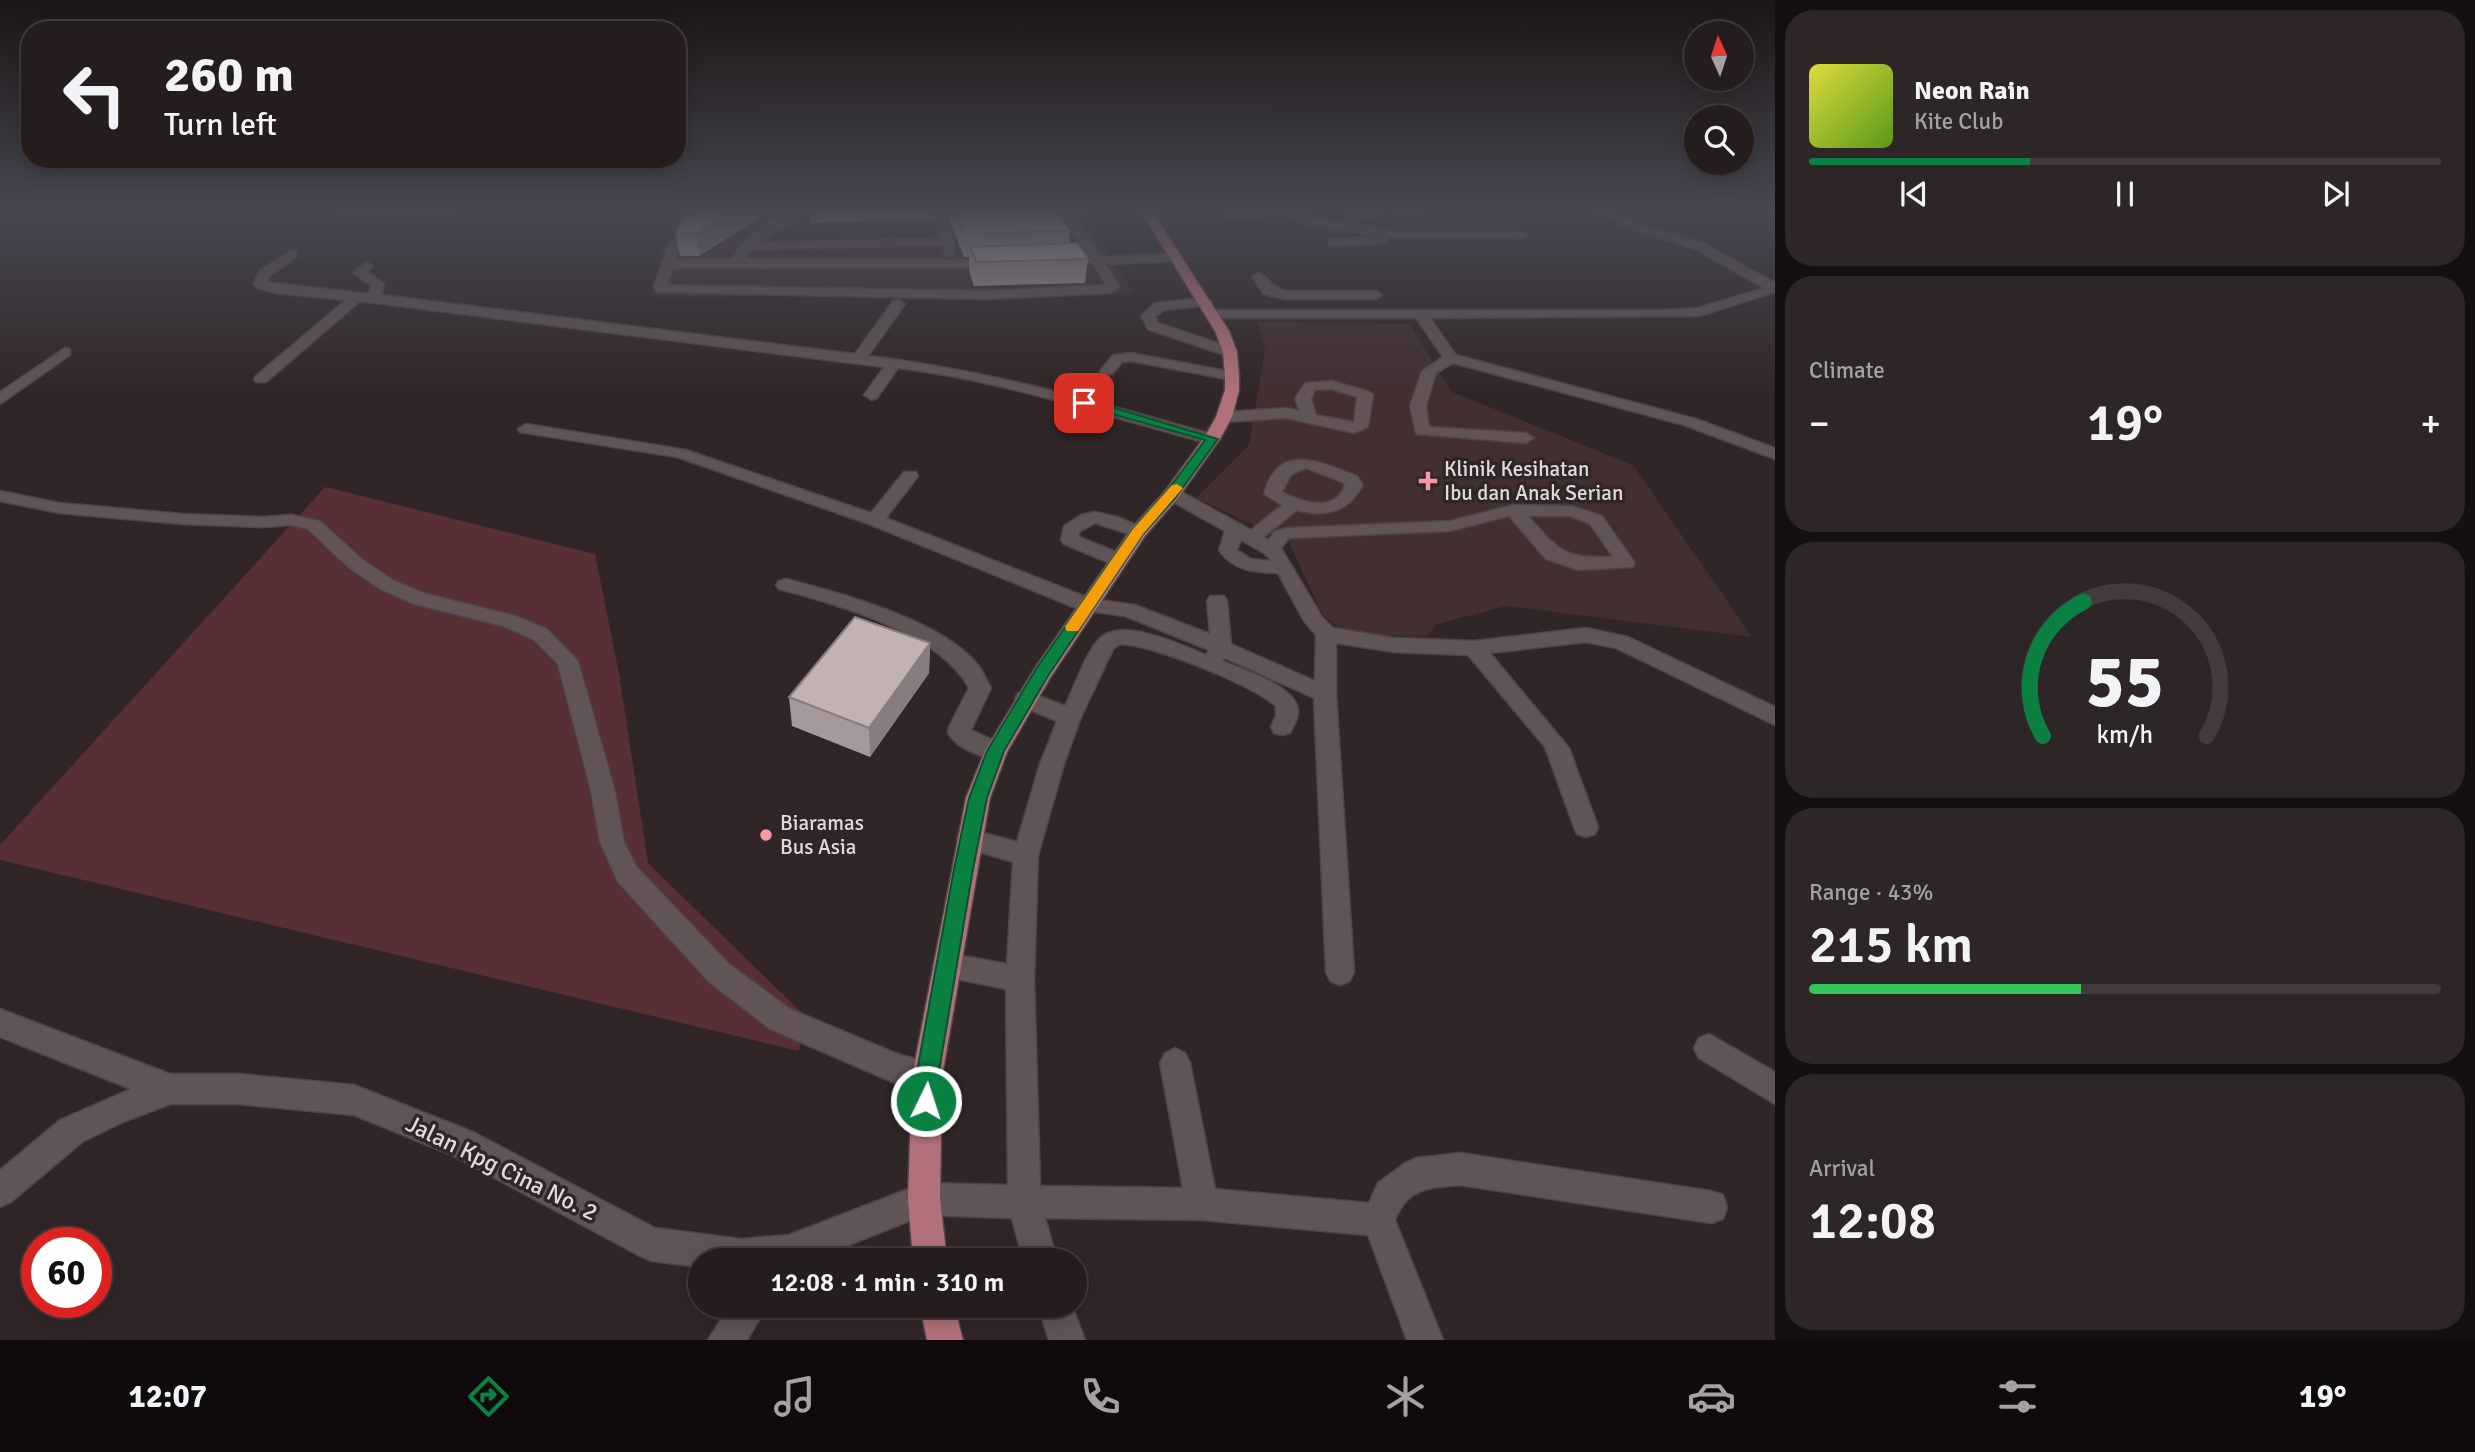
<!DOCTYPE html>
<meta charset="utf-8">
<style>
:root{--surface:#251c1d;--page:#2d2526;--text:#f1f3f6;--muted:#a3a1a4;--line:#423a3b;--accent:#0b8043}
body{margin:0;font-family:Signika,sans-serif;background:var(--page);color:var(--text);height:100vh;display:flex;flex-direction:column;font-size:26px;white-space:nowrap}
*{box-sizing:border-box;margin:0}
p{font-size:23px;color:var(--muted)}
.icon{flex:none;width:38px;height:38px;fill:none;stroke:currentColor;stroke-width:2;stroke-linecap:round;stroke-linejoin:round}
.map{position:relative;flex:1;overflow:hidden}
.drawer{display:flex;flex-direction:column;gap:10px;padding:10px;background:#140f10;width:700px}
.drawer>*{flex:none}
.guide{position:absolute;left:21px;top:21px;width:665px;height:147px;border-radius:28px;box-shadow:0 4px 18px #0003,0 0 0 2px var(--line);background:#251c1d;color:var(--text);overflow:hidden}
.needle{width:46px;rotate:357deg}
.buttons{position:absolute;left:1684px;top:21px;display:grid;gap:14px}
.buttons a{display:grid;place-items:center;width:70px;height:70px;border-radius:50%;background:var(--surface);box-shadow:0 4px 18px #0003,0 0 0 2px var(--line);font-size:35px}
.speed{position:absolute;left:21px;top:1227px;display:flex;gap:14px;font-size:35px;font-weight:700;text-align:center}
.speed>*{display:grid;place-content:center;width:91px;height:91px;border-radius:50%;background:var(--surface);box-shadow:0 4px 18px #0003,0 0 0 2px var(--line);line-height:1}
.speed .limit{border:10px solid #d22;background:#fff;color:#111}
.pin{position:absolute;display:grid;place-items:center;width:60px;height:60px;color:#fff;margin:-30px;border-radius:14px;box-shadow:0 4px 10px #0006}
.me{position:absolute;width:77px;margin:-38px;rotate:4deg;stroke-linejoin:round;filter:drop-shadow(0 0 5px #0008)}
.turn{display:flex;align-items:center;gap:24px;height:147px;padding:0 28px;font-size:32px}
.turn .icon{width:91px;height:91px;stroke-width:2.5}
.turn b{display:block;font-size:49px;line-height:60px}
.big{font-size:52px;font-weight:600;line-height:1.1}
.drawer .widget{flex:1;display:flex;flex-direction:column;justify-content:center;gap:10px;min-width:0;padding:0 24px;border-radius:28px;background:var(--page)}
.drawer .dial{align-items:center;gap:0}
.dial svg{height:182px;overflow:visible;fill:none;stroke:var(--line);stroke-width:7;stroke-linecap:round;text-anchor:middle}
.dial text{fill:var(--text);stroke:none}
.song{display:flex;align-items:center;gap:21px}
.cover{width:84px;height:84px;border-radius:10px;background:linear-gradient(135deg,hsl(60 70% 55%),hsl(90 70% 35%))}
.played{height:7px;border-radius:4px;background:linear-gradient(90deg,var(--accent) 35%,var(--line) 35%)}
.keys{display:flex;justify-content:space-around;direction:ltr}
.heat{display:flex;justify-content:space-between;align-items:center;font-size:38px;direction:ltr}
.charge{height:10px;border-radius:5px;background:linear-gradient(90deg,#34c759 43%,var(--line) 0)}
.trip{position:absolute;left:688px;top:1248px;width:399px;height:70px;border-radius:35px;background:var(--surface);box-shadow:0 4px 18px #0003,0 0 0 2px var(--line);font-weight:600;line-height:70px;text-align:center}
.tabs{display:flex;height:112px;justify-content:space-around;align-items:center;background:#0f0b0c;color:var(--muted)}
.tabs .icon{width:49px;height:49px}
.tabs .active{color:var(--accent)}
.tabs b{font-size:32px;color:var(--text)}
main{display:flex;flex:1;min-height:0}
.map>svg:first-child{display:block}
.built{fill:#412f31}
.green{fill:#572f34}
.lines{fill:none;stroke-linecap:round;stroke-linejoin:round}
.minor-casing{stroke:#4d4445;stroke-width:3}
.major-casing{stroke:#4d4445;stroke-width:3}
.minor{fill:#615456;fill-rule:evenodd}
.major{fill:#b27179;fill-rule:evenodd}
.wall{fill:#a6999b}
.shaded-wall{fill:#877d7e}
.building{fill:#c1b2b4;stroke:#877d7e;stroke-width:2}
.route{fill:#0b8043;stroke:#07532c;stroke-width:2}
.slow{fill:#f59e0b}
.poi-dot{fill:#f49aa5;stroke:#312627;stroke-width:2.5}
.labels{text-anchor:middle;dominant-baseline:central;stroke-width:7;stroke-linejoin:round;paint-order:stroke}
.poi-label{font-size:21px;fill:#e1d9da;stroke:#312627;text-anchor:start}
.near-street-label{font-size:24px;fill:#e1d9da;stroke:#312627}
</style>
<main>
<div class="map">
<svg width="1775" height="1340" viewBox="0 0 1775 1340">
<rect width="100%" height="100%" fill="#312627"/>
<path class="built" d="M 337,208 L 467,208 L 419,221 L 355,222 Z
M 718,208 L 1082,208 L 1133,293 L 652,297 L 662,247 Z
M 1258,322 L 1409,324 L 1452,392 L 1633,465 L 1752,637 L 1506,606 L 1437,624 L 1426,637 L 1347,634 L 1323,615 L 1288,541 L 1196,498 L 1249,445 L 1265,350 Z"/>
<path class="green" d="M 325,487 L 595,554 L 619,674 L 648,863 L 805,1016 L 799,1051 L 0,860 L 0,845 Z"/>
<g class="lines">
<g class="minor-casing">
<path id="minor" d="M 724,208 L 737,208 L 685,240 L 675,260 L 732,259 C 746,234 784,206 815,208 L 757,243 L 940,238 L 932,208 L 943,208 L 954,241 L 954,256 L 946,256 L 942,245 L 750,250 L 744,259 L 995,260 L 1001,264 L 995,268 L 673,268 L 667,285 L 986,291 L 1106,285 L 1094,264 L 1081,261 L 1089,257 L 1060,208 L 1070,208 L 1101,257 L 1176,253 L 1182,257 L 1176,261 L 1105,264 L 1119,286 L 1111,293 L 986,299 L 657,292 L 654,286 L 668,246 L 677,236 Z
M 1277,208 L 1290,208 L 1314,219 L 1342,222 L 1370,208 L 1427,208 L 1422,211 L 1382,212 L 1355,224 L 1395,232 L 1522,232 L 1528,235 L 1522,238 L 1387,237 L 1387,241 L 1383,243 L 1333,246 L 1329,245 L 1329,239 L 1382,236 L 1311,225 L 1285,214 L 1231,220 L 1225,217 L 1231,214 Z
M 1588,208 L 1601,208 L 1641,226 L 1703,243 L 1775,283 L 1775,292 L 1699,316 L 1430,318 L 1456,355 L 1696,419 L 1775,448 L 1775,459 L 1684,425 L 1453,363 L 1436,373 L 1426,406 L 1429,427 L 1526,433 L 1534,438 L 1526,443 L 1416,434 L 1410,406 L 1422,371 L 1443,357 L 1416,318 L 1212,318 L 1205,314 L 1212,310 L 1665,310 L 1698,308 L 1764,288 L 1695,249 L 1633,230 Z
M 292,250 L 296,251 L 296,257 L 269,276 L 267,282 L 368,294 L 372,286 L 353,273 L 367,262 L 373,266 L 367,272 L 384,284 L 381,295 L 855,354 L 893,301 L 898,300 L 905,304 L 868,356 C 988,370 1102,403 1218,436 L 1220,439 L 1212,444 C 1106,417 1007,381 898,368 L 877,398 L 872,400 L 864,395 L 884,367 L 360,301 L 266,382 L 256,382 L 254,379 L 256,376 L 346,300 L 276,293 L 256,287 L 254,284 L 259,271 Z
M 1258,273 C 1269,276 1270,287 1284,291 L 1376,291 L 1382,295 L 1376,299 L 1284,299 L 1264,294 L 1252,277 Z
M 1205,298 L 1212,302 L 1210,305 L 1164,310 L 1155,317 L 1158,323 L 1235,349 L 1235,355 L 1225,355 L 1148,329 L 1141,316 L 1155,303 Z
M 65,348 L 70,349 L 70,355 L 0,404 L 0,392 Z
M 1131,353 L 1232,372 L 1239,376 L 1232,380 L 1131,361 L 1122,362 L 1112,374 L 1102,374 L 1100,371 L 1113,355 Z
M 1332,381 L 1370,392 L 1373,395 L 1368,427 L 1354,433 L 1286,418 L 1224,422 L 1216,417 L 1224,412 L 1286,408 L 1300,411 L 1295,399 L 1305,383 ZM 1331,389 L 1357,397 L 1354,422 L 1316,415 L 1311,399 L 1315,390 Z
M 526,424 L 686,450 L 871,513 L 904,472 L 916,472 L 918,476 L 886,518 L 1091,599 L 1135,605 L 1210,634 L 1207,601 L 1210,596 L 1224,596 L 1227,601 L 1231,644 L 1315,681 L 1316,635 L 1304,621 L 1278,573 C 1254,572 1233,571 1219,550 L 1225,531 L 1166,498 L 1163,494 L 1166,490 L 1178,490 L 1251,530 L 1282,505 L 1264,494 C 1278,440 1322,463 1357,476 L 1363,485 C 1348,512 1326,518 1297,510 L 1264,537 L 1268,540 L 1275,531 L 1288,528 L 1450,521 L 1513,505 L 1572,506 L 1602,516 L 1635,563 L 1633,567 L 1578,570 L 1546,559 L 1509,516 L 1450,531 L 1289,538 L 1281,548 L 1322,617 L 1333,628 L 1394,638 L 1474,641 L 1586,628 L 1628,637 L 1775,707 L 1775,725 L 1616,648 L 1586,642 L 1490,653 L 1569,748 L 1598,827 L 1595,834 L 1586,837 L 1577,834 L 1574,827 L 1545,747 L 1468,655 L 1394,652 L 1336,643 L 1336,694 L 1354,972 L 1350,981 L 1340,985 L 1330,981 L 1326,972 L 1314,698 L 1225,658 L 1222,661 C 1242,669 1299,687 1298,712 C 1298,720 1293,727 1290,733 L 1282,735 L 1274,733 L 1271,727 L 1276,716 L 1276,706 C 1253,685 1151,644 1120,644 L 1113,649 L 1081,717 L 1064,764 L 1038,855 L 1034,979 L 1040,1186 L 1183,1188 L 1160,1063 L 1165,1053 L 1175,1048 L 1185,1053 L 1190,1063 L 1215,1189 L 1369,1203 L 1378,1183 L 1405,1163 L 1416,1158 L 1460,1153 L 1711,1191 L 1723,1195 L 1727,1207 L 1723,1219 L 1711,1223 L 1460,1185 C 1429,1188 1408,1187 1395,1220 L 1443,1340 L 1407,1340 L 1368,1235 L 1202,1220 L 1045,1218 L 1057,1260 L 1023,1260 L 1012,1218 L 924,1215 L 811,1260 L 700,1260 L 700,1267 L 652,1261 L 640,1256 L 452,1155 L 354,1115 L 239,1104 L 170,1104 L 123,1122 L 82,1142 L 11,1202 L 0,1207 L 0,1170 L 60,1120 L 131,1089 L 0,1037 L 0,1009 L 170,1074 L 239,1074 L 354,1085 L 473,1132 L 655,1228 L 741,1239 L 789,1235 L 924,1183 L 1008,1185 L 1006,989 L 937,975 L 933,966 L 937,957 L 947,953 L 1007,964 L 1013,862 L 960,846 L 957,839 L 960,832 L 969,829 L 1017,842 L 1040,764 L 1057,721 L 1018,705 L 1015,699 L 1018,693 L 1026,691 L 1065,706 C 1074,688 1086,652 1099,639 C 1122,616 1181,645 1206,655 L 1209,650 L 1125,616 L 1081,610 L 869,524 L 677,457 L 520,432 L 518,429 ZM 1306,468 L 1345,483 C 1338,514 1302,502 1282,492 L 1291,475 ZM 1528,516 L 1570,516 L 1590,524 L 1613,557 C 1562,558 1561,552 1528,516 ZM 1241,540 L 1264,553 L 1272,561 L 1251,559 L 1237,550 Z
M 0,491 L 59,503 L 183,514 L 262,517 L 291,515 L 320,521 L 362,559 L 394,581 L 427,594 L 516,616 L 547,629 L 578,661 L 615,791 L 624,842 L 636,866 L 729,964 L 790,1009 L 895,1053 L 938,1066 L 942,1077 L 938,1088 L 927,1092 L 895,1083 L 770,1029 L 709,982 L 618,882 L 600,842 L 591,791 L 558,664 L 533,639 L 503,626 L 414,604 L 380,589 L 348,567 L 308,529 L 291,525 L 262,527 L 183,524 L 59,513 L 0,501 Z
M 1095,512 L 1117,517 L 1144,528 L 1147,532 L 1138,537 L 1095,523 L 1079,532 L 1079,537 L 1126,556 L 1128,560 L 1126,564 L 1112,564 L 1064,544 L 1061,540 L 1064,526 L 1081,515 Z
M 786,579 C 840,593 941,620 977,664 C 983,671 986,680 991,688 L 971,730 L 1004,745 L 1007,751 L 1004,757 C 988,762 956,748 948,733 L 949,727 L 969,688 C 939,632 838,605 779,589 L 776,585 L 779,581 Z
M 1709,1034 L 1775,1072 L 1775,1104 L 1699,1058 L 1694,1048 L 1699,1038 Z
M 729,1306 L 767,1306 L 747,1340 L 708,1340 Z
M 1038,1306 L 1072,1306 L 1085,1340 L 1049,1340 Z"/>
</g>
<g class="major-casing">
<path id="major" d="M 1139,208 L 1150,208 L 1229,331 L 1237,352 L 1239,376 L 1239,390 L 1232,417 L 1220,439 L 1178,498 L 1145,536 L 1050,678 L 1007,752 L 990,798 L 942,1077 L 940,1199 L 947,1260 L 913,1260 L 908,1199 L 912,1077 L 966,798 L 985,751 L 1035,668 L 1132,528 L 1166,490 L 1204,438 L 1216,417 L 1225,390 L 1225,376 L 1223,352 L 1215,331 Z
M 920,1306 L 954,1306 L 963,1340 L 927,1340 Z"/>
</g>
<use href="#minor" class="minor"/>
<use href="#major" class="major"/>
</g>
<path class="wall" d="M 702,208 L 774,208 L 699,256 L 680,256 L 676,233 Z
M 810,208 L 932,208 L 932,218 L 811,223 Z
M 944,208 L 1056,208 L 1070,231 L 1069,244 L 1088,259 L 1085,283 L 974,286 L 969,271 L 969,257 L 964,257 Z
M 930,643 L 929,673 L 870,757 L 792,726 L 789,697 Z"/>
<path class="shaded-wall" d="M 736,208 L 774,208 L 699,256 L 696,233 Z
M 930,643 L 929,673 L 870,757 L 869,728 Z"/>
<path class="building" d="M 702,208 L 736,208 L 696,233 L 676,233 L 684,219 Z
M 954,208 L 1056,208 L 1070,231 L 965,234 Z
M 1078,243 L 1088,259 L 976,262 L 970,247 Z
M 855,617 L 930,643 L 869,728 L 789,697 Z"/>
<linearGradient id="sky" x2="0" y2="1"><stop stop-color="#1b1515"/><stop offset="0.53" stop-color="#484752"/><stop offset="1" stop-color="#484752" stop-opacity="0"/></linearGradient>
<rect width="1775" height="395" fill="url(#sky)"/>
<path class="route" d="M 1084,399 L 1218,439 L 1176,497 L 1143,534 L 1048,676 L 1004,751 L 987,798 L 973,869 L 938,1077 L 938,1101 L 935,1110 L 926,1113 L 918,1110 L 915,1101 L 916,1077 L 954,869 L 969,798 L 987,751 L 1036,669 L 1133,529 L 1167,491 L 1205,440 L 1080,405 L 1080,400 Z"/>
<path class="slow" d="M 1177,484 L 1183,488 L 1143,534 L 1078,631 L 1067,631 L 1065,627 L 1067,624 L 1133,529 L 1172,485 Z"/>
<g class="poi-dot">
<path d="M1424.5 470.5h7v7h7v7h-7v7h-7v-7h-7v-7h7z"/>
<circle cx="766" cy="835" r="7"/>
</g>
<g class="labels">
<g class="poi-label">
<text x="1444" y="469">Klinik Kesihatan<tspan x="1444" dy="24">Ibu dan Anak Serian</tspan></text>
<text x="780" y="823">Biaramas<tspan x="780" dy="24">Bus Asia</tspan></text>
</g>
<g class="near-street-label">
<text transform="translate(502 1168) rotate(26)">Jalan Kpg Cina No. 2</text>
</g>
</g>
</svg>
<div class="buttons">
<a><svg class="needle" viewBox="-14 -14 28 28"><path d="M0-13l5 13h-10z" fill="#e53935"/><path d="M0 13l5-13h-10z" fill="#a3a1a4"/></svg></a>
<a><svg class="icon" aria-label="search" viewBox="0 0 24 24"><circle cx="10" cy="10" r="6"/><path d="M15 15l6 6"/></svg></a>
</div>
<div class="speed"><div class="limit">60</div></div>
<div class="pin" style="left:1084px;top:403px;background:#d93025"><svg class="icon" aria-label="arrive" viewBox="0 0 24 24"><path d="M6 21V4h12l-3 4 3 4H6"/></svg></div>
<svg class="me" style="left:926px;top:1101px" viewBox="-20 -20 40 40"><circle r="17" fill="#0b8043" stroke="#fff" stroke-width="3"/><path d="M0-11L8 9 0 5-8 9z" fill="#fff"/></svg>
<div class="trip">12:08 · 1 min · 310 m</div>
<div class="guide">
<div class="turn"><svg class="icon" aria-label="left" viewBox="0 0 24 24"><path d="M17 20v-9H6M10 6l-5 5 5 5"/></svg><div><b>260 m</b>Turn left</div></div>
</div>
</div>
<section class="drawer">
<div class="widget">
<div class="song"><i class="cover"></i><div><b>Neon Rain</b><p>Kite Club</p></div></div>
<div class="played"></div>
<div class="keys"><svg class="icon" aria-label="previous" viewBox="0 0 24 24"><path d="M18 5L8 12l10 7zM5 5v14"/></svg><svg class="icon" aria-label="pause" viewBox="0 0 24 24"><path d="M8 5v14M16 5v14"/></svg><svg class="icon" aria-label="next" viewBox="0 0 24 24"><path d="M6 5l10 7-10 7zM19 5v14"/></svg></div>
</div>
<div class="widget"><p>Climate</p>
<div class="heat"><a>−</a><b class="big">19°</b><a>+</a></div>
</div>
<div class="widget dial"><svg viewBox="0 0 100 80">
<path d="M14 69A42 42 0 1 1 86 69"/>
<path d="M14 69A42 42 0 0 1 32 10" stroke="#0b8043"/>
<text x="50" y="56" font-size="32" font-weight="700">55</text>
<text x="50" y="72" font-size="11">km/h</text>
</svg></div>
<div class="widget"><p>Range · 43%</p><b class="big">215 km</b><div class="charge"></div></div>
<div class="widget"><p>Arrival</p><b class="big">12:08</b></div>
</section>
</main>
<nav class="tabs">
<b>12:07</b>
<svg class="icon active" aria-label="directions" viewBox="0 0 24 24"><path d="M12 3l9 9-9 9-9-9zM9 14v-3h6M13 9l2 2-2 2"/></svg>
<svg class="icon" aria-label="music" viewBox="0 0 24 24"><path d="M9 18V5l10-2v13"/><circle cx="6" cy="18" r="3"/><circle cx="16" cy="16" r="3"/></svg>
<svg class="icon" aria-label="phone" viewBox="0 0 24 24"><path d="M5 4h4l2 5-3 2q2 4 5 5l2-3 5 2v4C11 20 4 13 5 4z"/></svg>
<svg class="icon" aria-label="climate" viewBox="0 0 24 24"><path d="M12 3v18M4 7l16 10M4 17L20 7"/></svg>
<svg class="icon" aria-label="car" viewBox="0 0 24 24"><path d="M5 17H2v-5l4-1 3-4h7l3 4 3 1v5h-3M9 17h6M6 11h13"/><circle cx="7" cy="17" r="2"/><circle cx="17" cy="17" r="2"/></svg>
<svg class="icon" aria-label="filters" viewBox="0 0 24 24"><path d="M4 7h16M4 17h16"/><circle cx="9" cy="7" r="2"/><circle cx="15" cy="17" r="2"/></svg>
<b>19°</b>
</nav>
